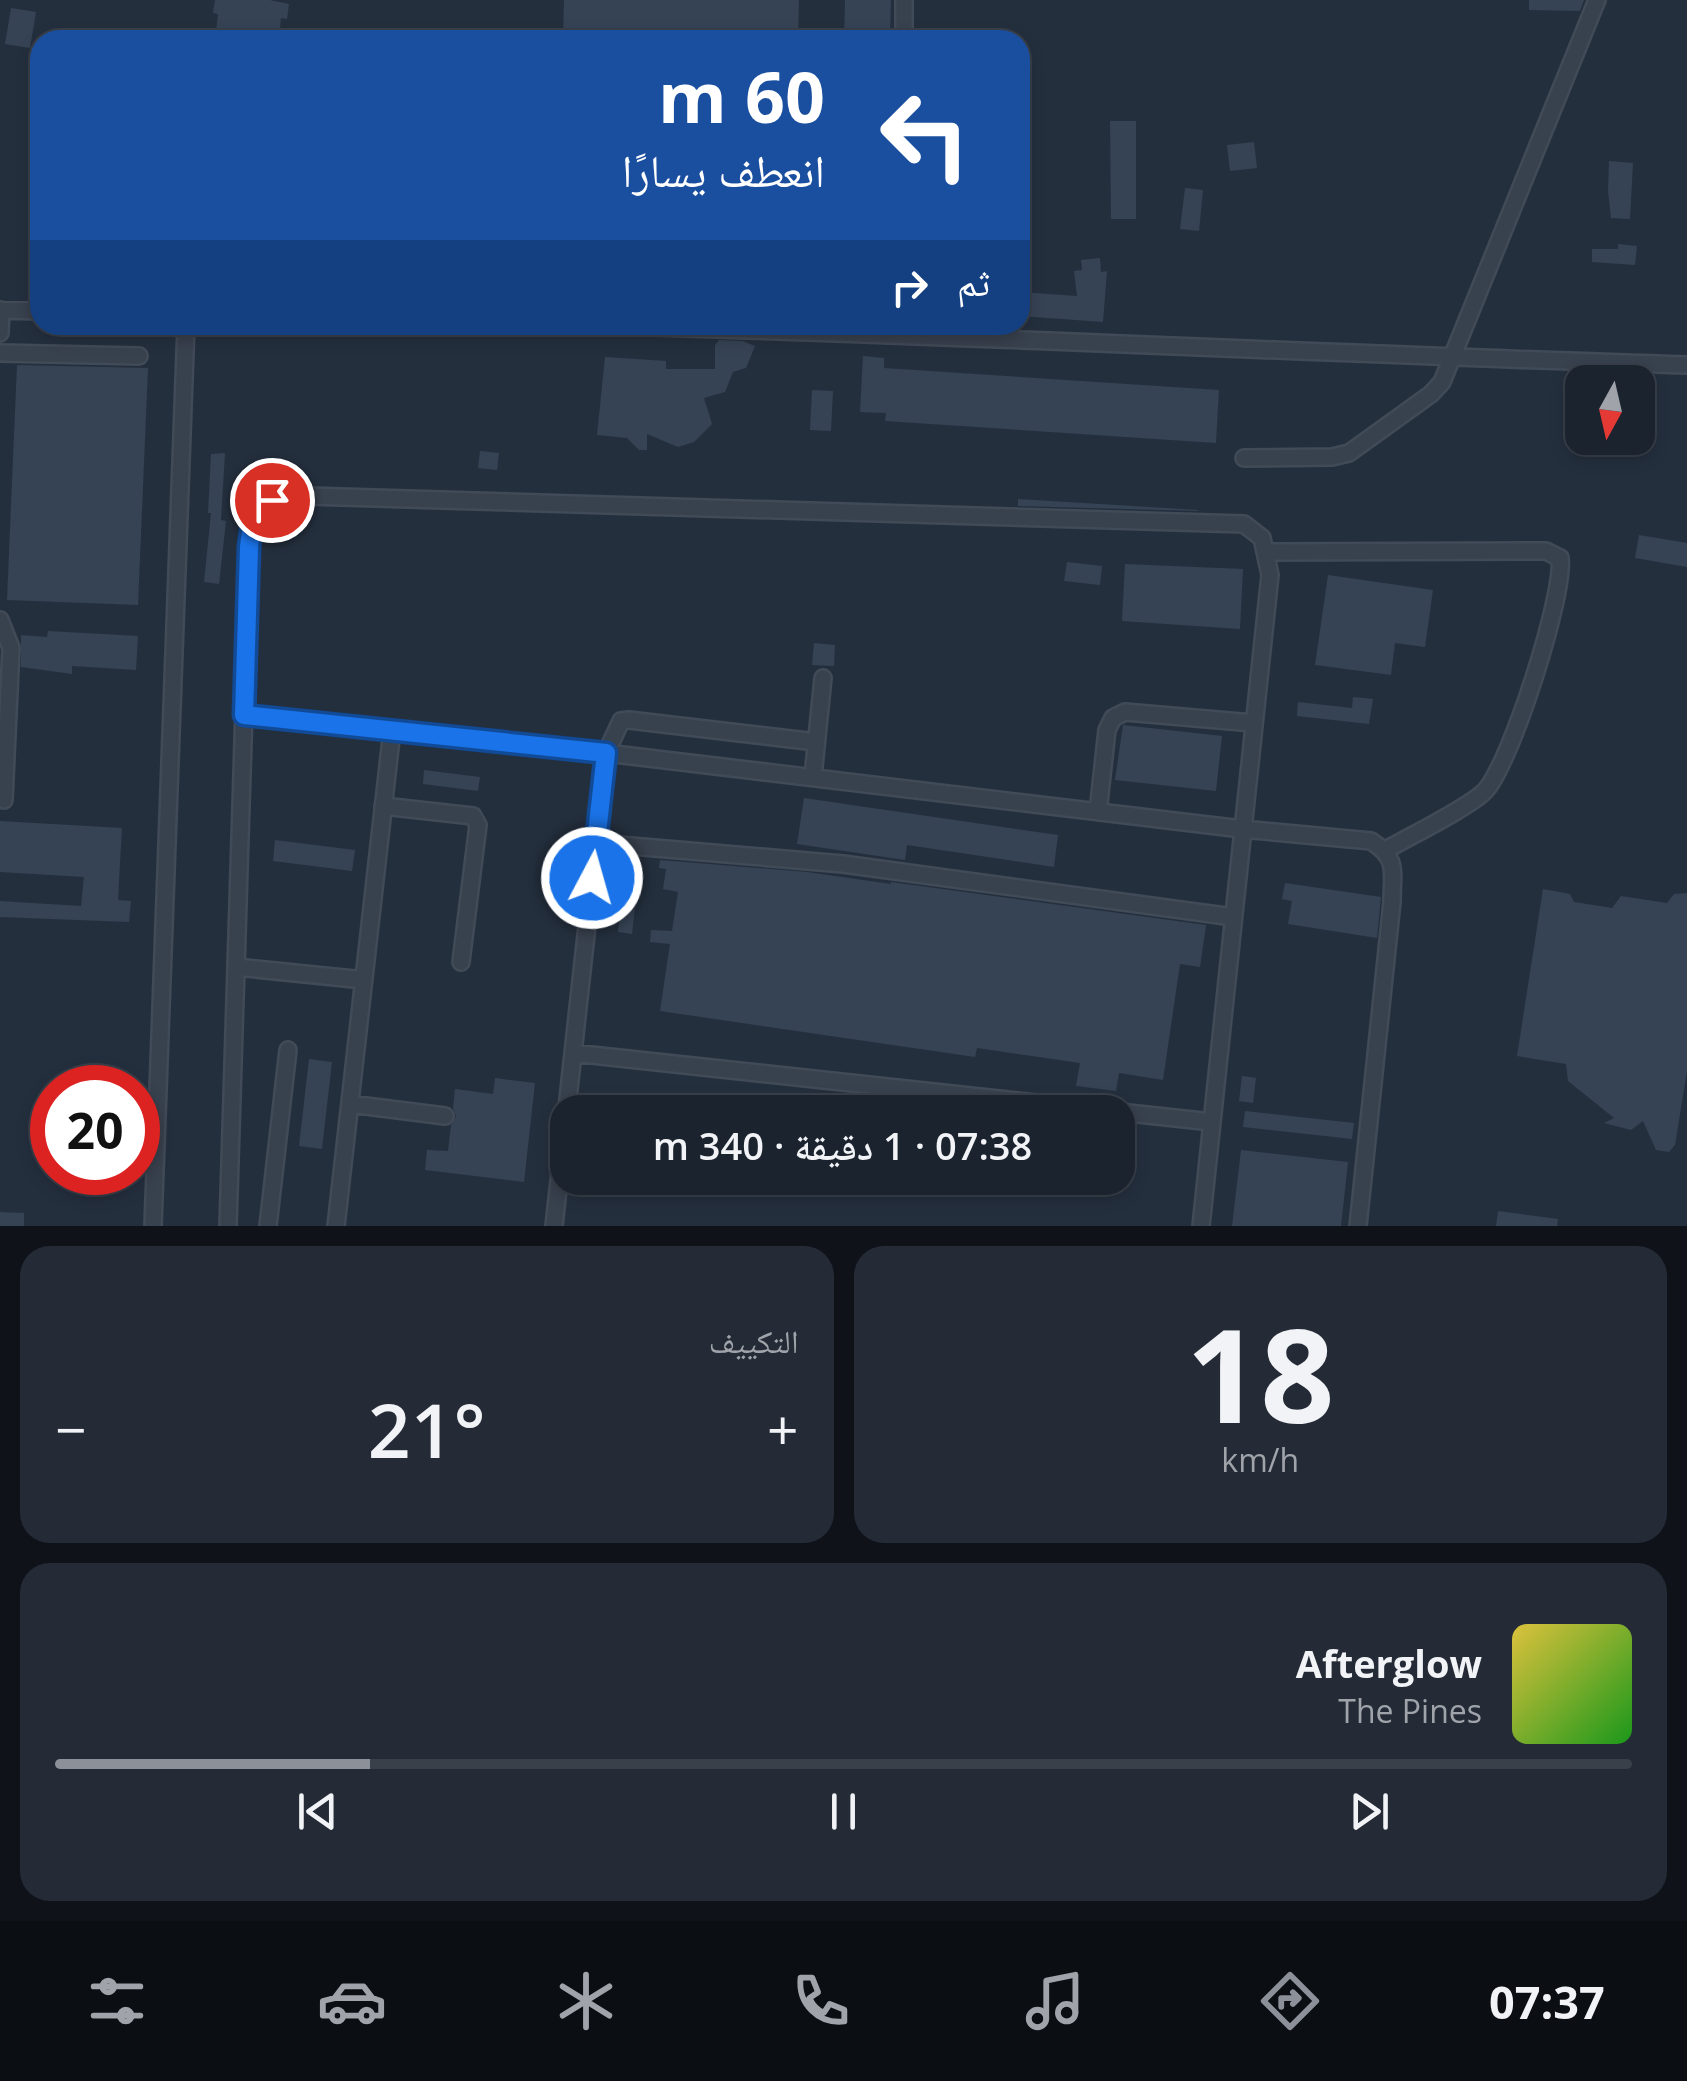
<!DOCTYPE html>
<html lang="ar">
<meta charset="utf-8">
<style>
:root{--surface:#1b232e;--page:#242b36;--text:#f1f3f6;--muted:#a0a4aa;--line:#39404a;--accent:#8c9099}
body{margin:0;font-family:"Open Sans","Noto Naskh Arabic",sans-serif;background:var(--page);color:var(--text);direction:rtl;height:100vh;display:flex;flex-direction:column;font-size:38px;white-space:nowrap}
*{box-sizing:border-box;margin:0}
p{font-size:32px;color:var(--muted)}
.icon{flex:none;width:55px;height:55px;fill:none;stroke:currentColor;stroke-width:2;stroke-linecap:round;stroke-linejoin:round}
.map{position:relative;height:1226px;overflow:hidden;direction:ltr}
.sheet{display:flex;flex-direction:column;gap:20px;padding:20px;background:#0f1319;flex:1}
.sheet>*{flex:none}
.hud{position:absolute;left:30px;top:30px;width:1000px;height:305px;border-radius:30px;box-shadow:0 5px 15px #0003,0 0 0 2px var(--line);direction:rtl;background:#1a4fa0;color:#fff;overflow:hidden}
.needle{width:65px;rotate:188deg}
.controls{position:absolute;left:1565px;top:365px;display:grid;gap:20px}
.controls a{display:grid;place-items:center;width:90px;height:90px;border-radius:20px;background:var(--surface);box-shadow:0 5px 15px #0003,0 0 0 2px var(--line);font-size:50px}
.speed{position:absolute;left:30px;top:1065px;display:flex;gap:20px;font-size:50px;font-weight:700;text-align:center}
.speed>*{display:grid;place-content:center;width:130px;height:130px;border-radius:50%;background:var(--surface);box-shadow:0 5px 15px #0003,0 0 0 2px var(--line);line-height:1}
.speed .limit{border:15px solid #d22;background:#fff;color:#111}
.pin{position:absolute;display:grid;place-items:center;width:85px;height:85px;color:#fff;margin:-42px;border:5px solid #fff;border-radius:50%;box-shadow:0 2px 10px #0007}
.me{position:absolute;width:110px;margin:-55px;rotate:6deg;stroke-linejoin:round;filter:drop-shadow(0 0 8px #0008)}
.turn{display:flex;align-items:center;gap:35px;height:210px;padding:0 40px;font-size:45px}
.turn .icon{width:130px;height:130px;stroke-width:2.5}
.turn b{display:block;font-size:70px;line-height:85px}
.then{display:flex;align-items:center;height:95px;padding:0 40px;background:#0003;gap:20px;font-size:38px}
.big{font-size:75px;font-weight:600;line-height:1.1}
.sheet .card{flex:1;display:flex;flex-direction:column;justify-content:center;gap:15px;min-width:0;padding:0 35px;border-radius:30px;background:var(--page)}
.sheet .dial{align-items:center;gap:0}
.dial b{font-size:130px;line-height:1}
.song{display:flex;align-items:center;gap:30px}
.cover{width:120px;height:120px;border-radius:15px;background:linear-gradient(135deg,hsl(50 70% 55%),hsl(120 70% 35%))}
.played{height:10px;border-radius:5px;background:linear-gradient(90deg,var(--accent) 20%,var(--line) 20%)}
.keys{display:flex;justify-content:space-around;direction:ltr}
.heat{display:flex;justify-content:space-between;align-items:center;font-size:55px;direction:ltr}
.sheet .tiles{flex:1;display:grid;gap:20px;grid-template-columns:1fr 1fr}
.card:last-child{grid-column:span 2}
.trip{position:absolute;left:550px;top:1095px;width:585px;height:100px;border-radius:30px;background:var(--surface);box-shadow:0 5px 15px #0003,0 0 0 2px var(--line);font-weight:600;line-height:100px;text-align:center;direction:rtl}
.menu{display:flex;height:160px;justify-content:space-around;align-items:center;background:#0b0e12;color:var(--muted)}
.menu .icon{width:70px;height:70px}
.menu .selected{color:var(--accent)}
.menu b{font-size:45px;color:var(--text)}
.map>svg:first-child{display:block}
.building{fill:#364354}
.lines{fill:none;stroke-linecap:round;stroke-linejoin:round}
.minor-casing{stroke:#414a57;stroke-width:20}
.minor{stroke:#38414e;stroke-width:15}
.route-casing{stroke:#114b97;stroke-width:25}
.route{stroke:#1a73e8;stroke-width:18}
</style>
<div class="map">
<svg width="1687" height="1226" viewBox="0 0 1687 1226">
<rect width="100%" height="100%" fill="#242f3e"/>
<path class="building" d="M 215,0 L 270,0 L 289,4 L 287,19 L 281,18 L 279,40 L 215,40 L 218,14 L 213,13 Z
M 564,0 L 799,0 L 798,40 L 563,40 Z
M 845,0 L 891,0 L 890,40 L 844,40 Z
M 1529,0 L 1584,0 L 1580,11 L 1529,10 Z
M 11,8 L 36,12 L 30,48 L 5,44 Z
M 1110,121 L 1136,121 L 1136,219 L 1111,219 Z
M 1254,142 L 1257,168 L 1230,171 L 1227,145 Z
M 1609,161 L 1633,163 L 1630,219 L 1611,218 L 1608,191 Z
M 1185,188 L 1203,190 L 1199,231 L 1180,229 Z
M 1618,244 L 1637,246 L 1635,265 L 1592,262 L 1592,249 L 1618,249 Z
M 1100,258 L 1101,272 L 1107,271 L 1103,322 L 1020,316 L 1020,292 L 1077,296 L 1074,271 L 1082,270 L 1081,260 Z
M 719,340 L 743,341 L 755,346 L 746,368 L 733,372 L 725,392 L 704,398 L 712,424 L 694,442 L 678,447 L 647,434 L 647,450 L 639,450 L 627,438 L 597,435 L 605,357 L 666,361 L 666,369 L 715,369 L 715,345 Z
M 863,356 L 884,358 L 884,368 L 1219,390 L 1216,443 L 885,421 L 886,413 L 860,412 Z
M 17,365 L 148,368 L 138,605 L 7,600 Z
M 812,390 L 833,391 L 831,431 L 810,430 Z
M 480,451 L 499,453 L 497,470 L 478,468 Z
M 225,453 L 221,520 L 226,521 L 219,584 L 204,582 L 211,513 L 208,513 L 211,454 Z
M 1018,499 L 1198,510 L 1198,511 L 1018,506 Z
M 1639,535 L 1687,543 L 1687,567 L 1635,558 Z
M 1067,562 L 1102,566 L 1100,585 L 1064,581 Z
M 1125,564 L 1243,569 L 1240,629 L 1122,621 Z
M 1328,575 L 1433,590 L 1425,647 L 1395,643 L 1391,675 L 1315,665 Z
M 48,631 L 138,636 L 136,670 L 72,666 L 72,674 L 21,667 L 21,635 L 47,637 Z
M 814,643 L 835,645 L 834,666 L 812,665 Z
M 1353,697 L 1373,699 L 1369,724 L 1297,716 L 1298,702 L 1352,708 Z
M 1123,725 L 1222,736 L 1216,791 L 1115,780 Z
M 424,770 L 480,777 L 478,791 L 423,784 Z
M 804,798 L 1058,835 L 1054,867 L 907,845 L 905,860 L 797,844 Z
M 0,821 L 122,828 L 118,900 L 131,901 L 129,922 L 0,917 L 0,901 L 81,906 L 84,877 L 0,872 Z
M 275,840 L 355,850 L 352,871 L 273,861 Z
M 660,860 L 807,872 L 891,884 L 891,882 L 1206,925 L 1200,967 L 1180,964 L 1163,1080 L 1119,1073 L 1116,1091 L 1076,1086 L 1080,1063 L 977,1048 L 975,1057 L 660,1011 L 670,944 L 650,942 L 651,930 L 672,931 L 678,892 L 663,889 L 666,869 L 659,868 Z
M 1285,883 L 1381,897 L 1377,938 L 1288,924 L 1292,901 L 1282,899 Z
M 1543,889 L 1570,894 L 1574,902 L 1612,908 L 1621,896 L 1667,903 L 1674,894 L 1687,893 L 1687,1071 L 1675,1145 L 1669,1152 L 1656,1150 L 1643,1121 L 1631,1130 L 1604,1123 L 1614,1118 L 1568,1081 L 1566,1064 L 1517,1056 Z
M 621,905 L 635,907 L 632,934 L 618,932 Z
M 309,1059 L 332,1062 L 322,1149 L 299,1146 Z
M 1242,1076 L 1256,1078 L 1253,1103 L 1239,1101 Z
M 495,1078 L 535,1083 L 524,1182 L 425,1170 L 427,1150 L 448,1151 L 451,1125 L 456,1116 L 453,1108 L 455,1089 L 493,1094 Z
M 1245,1111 L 1354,1123 L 1352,1139 L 1243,1127 Z
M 1241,1150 L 1348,1162 L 1341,1226 L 1232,1226 Z
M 1498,1211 L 1558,1219 L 1557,1226 L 1496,1226 Z
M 0,1212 L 24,1213 L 24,1226 L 0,1226 Z"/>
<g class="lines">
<g class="minor-casing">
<path id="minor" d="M 904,40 L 904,0
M 0,310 L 40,311
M 576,325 C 946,334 1316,354 1687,365
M 0,333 L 1,310
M 0,353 L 139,356
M 1244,458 L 1332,457 L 1349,453 L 1431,394 L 1442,382 L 1597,0
M 1265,552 L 1546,551 L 1560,558 C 1565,594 1511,763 1485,791 C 1468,808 1410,836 1386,850
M 0,620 L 11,648 L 4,800
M 244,715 L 606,753 L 1242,829 L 1371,841 C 1399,859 1392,871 1392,902 L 1358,1226
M 813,777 L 823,678
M 383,806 L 473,816 L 478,825 L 461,962
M 1098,812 L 1107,730 L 1113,718 L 1125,712 L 1253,723
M 596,843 L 843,864 L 1233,917
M 236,967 L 364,980
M 573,1053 L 1212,1122
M 350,1104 L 445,1116
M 153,1226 L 186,325
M 228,1226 L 249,547 L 253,516 L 272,501 L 307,496 L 1244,524 L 1262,538 L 1270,575 L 1201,1226
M 268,1226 L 288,1050
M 336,1226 L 392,730
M 554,1226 L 606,753 L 621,721 L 629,720 L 816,742"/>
</g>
<use href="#minor" class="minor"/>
</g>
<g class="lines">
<g class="route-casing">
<path id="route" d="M 272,500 L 253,516 L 249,547 L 244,715 L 606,753 L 592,878"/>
</g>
<use href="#route" class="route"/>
</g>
</svg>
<div class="controls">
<a><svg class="needle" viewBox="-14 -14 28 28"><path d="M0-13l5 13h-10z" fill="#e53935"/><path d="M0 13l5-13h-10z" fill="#a0a4aa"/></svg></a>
</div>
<div class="speed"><div class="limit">20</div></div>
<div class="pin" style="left:272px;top:500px;background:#d93025"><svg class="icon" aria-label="arrive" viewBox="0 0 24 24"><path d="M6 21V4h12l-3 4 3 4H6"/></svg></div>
<svg class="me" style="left:592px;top:878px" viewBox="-20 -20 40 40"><circle r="17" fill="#1a73e8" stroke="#fff" stroke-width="3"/><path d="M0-11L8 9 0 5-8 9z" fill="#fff"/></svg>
<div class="trip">07:38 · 1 دقيقة · 340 m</div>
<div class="hud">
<div class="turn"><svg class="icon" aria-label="left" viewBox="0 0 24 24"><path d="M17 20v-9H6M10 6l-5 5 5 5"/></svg><div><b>60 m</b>انعطف يسارًا</div></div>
<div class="then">ثم<svg class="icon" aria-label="right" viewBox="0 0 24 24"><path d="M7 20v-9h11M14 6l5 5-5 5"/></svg></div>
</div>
</div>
<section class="sheet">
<div class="tiles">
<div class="card dial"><b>18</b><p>km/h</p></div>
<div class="card"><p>التكييف</p>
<div class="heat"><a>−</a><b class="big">21°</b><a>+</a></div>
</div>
<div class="card">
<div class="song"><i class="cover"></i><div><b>Afterglow</b><p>The Pines</p></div></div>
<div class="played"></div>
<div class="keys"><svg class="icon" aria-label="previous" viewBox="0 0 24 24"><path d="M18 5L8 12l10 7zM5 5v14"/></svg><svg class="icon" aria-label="pause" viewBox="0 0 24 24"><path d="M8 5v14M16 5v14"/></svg><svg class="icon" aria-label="next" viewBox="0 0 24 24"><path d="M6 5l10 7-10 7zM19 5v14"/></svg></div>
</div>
</div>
</section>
<nav class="menu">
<b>07:37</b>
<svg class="icon selected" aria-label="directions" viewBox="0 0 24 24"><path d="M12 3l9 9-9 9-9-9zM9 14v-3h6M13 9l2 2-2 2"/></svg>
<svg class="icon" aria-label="music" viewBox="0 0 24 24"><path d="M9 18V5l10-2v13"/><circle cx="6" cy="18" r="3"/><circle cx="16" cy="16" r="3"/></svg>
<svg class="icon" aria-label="phone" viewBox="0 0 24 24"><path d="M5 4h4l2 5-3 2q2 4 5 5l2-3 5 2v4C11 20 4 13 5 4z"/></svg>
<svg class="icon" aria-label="climate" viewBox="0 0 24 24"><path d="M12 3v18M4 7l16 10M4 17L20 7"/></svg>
<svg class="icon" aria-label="car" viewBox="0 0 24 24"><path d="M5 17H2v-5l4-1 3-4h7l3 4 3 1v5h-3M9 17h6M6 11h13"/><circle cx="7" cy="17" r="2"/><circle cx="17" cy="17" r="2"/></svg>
<svg class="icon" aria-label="filters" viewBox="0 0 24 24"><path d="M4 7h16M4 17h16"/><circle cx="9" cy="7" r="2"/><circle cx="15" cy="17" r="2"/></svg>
</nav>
